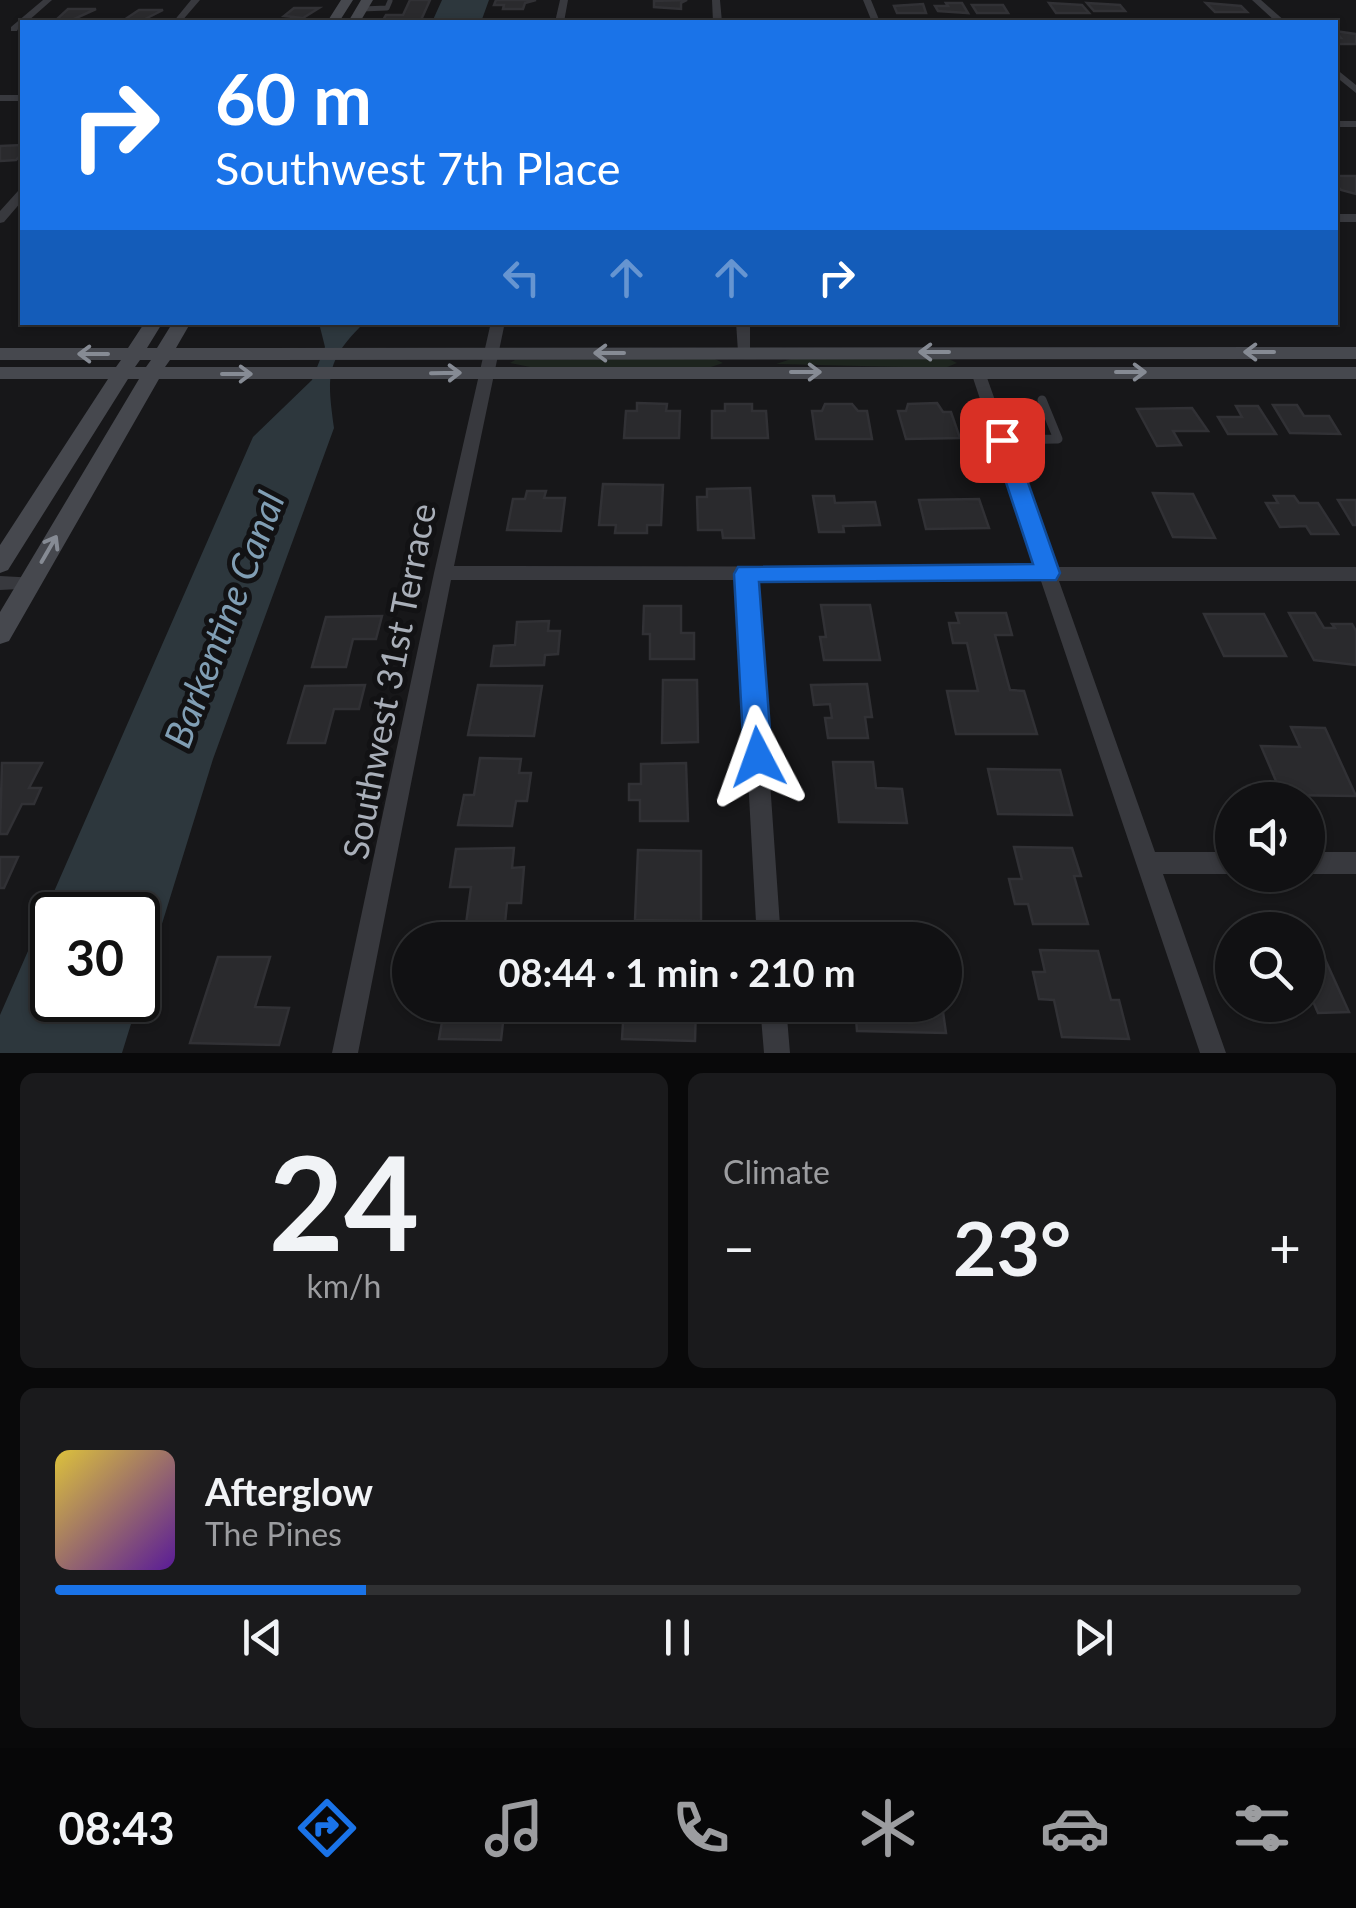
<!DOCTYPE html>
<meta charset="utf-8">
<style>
:root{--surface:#111113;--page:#1a1a1c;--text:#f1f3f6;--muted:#9c9da0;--line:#303133;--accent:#1a73e8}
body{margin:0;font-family:Lato,sans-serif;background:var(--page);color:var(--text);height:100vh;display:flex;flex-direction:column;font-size:38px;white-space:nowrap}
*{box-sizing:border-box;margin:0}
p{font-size:32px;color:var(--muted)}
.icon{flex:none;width:55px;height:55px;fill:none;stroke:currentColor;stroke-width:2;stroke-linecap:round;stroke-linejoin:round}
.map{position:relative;height:1053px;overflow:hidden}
.sheet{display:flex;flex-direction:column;gap:20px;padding:20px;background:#09090a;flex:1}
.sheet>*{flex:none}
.top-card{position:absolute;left:20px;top:20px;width:1318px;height:305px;border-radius:0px;box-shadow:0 2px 8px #0004,0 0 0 2px var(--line);background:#1a73e8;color:#fff;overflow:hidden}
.tools{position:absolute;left:1215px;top:782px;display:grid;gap:20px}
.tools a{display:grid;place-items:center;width:110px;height:110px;border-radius:50%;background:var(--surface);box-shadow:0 2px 8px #0004,0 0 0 2px var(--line);font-size:50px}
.speed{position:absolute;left:30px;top:892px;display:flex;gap:20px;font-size:50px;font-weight:700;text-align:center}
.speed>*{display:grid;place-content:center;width:130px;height:130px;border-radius:50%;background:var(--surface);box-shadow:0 2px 8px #0004,0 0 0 2px var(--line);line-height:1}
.speed .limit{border:5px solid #111;border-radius:15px;background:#fff;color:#111}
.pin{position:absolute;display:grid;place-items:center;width:85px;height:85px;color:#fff;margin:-42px;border-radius:20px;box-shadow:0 5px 15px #0006}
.me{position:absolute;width:110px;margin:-55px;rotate:356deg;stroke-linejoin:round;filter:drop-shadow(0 0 8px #0008)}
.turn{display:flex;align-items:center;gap:35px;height:210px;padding:0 30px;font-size:45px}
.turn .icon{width:130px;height:130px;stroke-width:2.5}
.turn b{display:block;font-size:70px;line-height:85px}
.lanes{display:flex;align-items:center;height:95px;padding:0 30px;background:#0003;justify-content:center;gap:50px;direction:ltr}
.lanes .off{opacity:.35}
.big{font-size:75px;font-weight:700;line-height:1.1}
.sheet .widget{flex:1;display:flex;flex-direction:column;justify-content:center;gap:15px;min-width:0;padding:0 35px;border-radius:15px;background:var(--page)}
.sheet .dial{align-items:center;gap:0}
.dial b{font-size:130px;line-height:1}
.song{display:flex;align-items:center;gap:30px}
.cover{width:120px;height:120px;border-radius:15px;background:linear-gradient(135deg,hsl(50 70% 55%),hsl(270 70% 35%))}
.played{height:10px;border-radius:5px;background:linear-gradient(90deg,var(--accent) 25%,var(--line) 25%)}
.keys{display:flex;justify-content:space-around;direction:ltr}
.heat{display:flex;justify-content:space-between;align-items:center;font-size:55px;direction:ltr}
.sheet .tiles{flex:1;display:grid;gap:20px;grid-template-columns:1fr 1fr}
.widget:last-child{grid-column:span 2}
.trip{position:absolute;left:392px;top:922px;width:570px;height:100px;border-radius:50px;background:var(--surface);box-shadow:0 2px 8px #0004,0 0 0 2px var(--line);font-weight:700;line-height:100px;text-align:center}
.dock{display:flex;height:160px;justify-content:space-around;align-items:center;background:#070708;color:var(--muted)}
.dock .icon{width:70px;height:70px}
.dock .selected{color:var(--accent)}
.dock b{font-size:45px;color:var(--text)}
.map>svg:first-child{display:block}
.green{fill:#1d241e}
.water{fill:#2d373d;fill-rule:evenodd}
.building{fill:#2a2a2d;stroke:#313135;stroke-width:2.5}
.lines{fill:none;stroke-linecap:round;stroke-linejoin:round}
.lane-far1{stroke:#38393e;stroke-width:5}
.lane{stroke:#38393e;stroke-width:9}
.street{fill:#38393e;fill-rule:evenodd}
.secondary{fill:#46484e;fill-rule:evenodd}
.oneway{stroke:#868b94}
.route{fill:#1a73e8;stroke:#114b97;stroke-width:2.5}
.labels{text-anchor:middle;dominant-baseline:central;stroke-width:10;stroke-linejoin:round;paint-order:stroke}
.street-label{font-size:35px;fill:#a9afb9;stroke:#121214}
.water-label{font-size:38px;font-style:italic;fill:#809eb4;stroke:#121214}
</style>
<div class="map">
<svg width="1356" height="1053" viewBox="0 0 1356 1053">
<rect width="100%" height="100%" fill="#171719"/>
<path class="green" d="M 713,358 L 723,363 L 708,368 L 530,367 L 510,363 L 515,360 Z
M 794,358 L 949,359 L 957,363 L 945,368 L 776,364 Z"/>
<path class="water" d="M 442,0 L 489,0 L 481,22 L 432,22 Z
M 319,323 L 364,323 C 325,361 327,377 334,428 L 213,759 L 122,1053 L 0,1053 L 0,1015 L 253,437 L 312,380 L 325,347 ZM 52,915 L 138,915 L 138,1000 L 52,1000 Z"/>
<path class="building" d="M 410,0 L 430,0 L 421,20 L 383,20 L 386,15 L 403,15 Z
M 496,0 L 536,0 L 525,3 L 523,9 L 503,9 L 504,5 L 494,5 Z
M 687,0 L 681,3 L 681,9 L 654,7 L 654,1 Z
M 946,3 L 962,3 L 968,13 L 938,11 L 935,6 L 948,6 Z
M 1049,3 L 1082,5 L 1089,13 L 1056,13 Z
M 1087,3 L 1120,5 L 1125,11 L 1094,11 Z
M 1206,3 L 1241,6 L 1247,12 L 1215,12 Z
M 923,4 L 926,13 L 897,13 L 894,6 Z
M 972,5 L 1003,5 L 1008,13 L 977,13 Z
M 294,8 L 319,8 L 303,18 L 284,16 Z
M 68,9 L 96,9 L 72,20 L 56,20 Z
M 139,10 L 163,10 L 143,20 L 124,20 Z
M 1335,31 L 1356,34 L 1356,44 L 1339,44 L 1335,38 L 1341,38 Z
M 22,145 L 22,154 L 16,160 L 0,161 L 0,146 Z
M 1336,176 L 1356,176 L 1356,194 L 1341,190 L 1335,184 L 1339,179 Z
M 637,403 L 667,404 L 666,411 L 680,411 L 679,438 L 624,438 L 626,411 L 637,411 Z
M 937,403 L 943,412 L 951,412 L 960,438 L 906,439 L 898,411 L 906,411 L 908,404 Z
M 725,404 L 752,404 L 752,411 L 766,411 L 768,438 L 712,438 L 712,411 L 725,411 Z
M 825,404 L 852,404 L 858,411 L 867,411 L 872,439 L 816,439 L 812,411 L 822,411 Z
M 1273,405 L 1297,405 L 1304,416 L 1329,416 L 1340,434 L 1290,433 Z
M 1236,406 L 1258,406 L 1276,434 L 1228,434 L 1218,417 L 1242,417 Z
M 1192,408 L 1208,431 L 1173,431 L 1181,445 L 1157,446 L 1137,409 Z
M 603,484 L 663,485 L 661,525 L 647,525 L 647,533 L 615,533 L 616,525 L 599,525 Z
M 750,488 L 754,538 L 723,538 L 722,530 L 698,530 L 697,497 L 707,497 L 707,489 Z
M 527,491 L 546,491 L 544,498 L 565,498 L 561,531 L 507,530 L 513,499 L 525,499 Z
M 1153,493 L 1193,494 L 1215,538 L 1173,537 Z
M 813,496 L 834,496 L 835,503 L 875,502 L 880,525 L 843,526 L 844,532 L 819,532 Z
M 1274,496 L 1294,496 L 1299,503 L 1318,503 L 1338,534 L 1311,534 L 1306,526 L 1280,527 L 1266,503 L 1278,503 Z
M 979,499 L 989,528 L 926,529 L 919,500 Z
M 1338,500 L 1356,500 L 1356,525 L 1353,525 Z
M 821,605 L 870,605 L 880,660 L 824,660 L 820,637 L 826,637 Z
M 644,606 L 681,606 L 681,633 L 694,633 L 694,659 L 650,659 L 650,634 L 643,634 Z
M 956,613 L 1006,613 L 1012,635 L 995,635 L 1010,690 L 1024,691 L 1037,734 L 956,734 L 947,691 L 978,691 L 967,643 L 953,643 L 949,623 L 959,623 Z
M 1289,613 L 1315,613 L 1324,628 L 1335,628 L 1332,624 L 1352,624 L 1356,631 L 1356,665 L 1314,660 Z
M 1204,614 L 1264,614 L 1286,656 L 1224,656 Z
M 382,616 L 376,639 L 353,639 L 346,667 L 312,667 L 326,617 Z
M 549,621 L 548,631 L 560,631 L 558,654 L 545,655 L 544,665 L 491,666 L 494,646 L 515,645 L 517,622 Z
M 663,680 L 697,680 L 698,742 L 662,743 Z
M 867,684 L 872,717 L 865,717 L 868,738 L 828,738 L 825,718 L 832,718 L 830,704 L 814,705 L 811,685 Z
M 365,685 L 359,709 L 334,709 L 325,743 L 288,743 L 305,686 Z
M 478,685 L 542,686 L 534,736 L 468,735 Z
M 1291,727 L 1325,728 L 1356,796 L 1282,795 L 1261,746 L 1300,747 Z
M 480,758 L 521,759 L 519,773 L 531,773 L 527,801 L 516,801 L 512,826 L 458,825 L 464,795 L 474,795 Z
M 833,762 L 873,762 L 876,788 L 902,789 L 907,823 L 839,822 Z
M 2,763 L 42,763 L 29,788 L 41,788 L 34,804 L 22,804 L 7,834 L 0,834 Z
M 686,763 L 688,821 L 640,821 L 640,800 L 629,800 L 629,784 L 641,784 L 641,764 Z
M 988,769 L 1060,770 L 1072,815 L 998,814 Z
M 1014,847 L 1072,848 L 1081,876 L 1074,876 L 1088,924 L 1033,924 L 1028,904 L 1015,904 L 1009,879 L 1022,879 Z
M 514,848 L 512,868 L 524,867 L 521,903 L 507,903 L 505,923 L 466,924 L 471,887 L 450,887 L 456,849 Z
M 638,850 L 701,851 L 701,921 L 635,920 Z
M 0,857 L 18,857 L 4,888 L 0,888 Z
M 1308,937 L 1315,937 L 1349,1012 L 1318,1013 L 1312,999 L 1308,999 Z
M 1040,950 L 1098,951 L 1111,1000 L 1119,1000 L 1129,1039 L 1062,1037 L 1054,1000 L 1039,999 L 1033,972 L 1045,972 Z
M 218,957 L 270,957 L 255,1007 L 289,1008 L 279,1045 L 190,1043 Z
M 445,1005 L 505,1005 L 501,1040 L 439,1039 Z
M 637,1005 L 696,1005 L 695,1041 L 622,1039 L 624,1007 Z
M 855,1005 L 942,1005 L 946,1033 L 857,1031 Z"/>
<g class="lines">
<path class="lane-far1" d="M 362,9 L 387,8 L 390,1"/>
<path class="lane" d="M 1002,440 L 1058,439 L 1042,400"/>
<path class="street" d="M 43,0 L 52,0 L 27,22 L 22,22 L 17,31 L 11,31 L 11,27 Z
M 191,0 L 200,0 L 181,22 L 173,22 Z
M 560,0 L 568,0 L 564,22 L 555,22 Z
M 712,0 L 720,0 L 722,22 L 713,22 Z
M 863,0 L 871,0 L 880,22 L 872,22 Z
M 1252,0 L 1261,0 L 1286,22 L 1276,22 Z
M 1335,68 L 1356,85 L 1356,93 L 1335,76 Z
M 0,95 L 22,95 L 22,101 L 0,101 Z
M 1335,121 L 1356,121 L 1356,127 L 1335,127 Z
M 18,191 L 22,191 L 22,201 L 4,222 L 0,223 L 0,211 Z
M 1335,214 L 1356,214 L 1356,222 L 1335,222 Z
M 491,322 L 505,322 L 454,566 L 1036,567 L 971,372 L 978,367 L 985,372 L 1054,567 L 1356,567 L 1356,581 L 1059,581 L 1155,852 L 1232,852 L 1232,874 L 1163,874 L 1226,1053 L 1200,1053 L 1041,581 L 756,580 L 781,940 L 757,940 L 737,580 L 451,580 L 358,1053 L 332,1053 L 434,573 Z
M 736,322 L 750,322 L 750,355 L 740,355 L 738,352 Z
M 0,576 L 37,578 L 39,583 L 37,588 L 0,590 Z
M 1308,852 L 1356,852 L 1356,874 L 1308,874 Z
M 760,1005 L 786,1005 L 790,1053 L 764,1053 Z"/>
<path class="secondary" d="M 341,0 L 353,0 L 339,22 L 327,22 Z
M 361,0 L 373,0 L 360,22 L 348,22 Z
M 145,322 L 163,322 L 147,348 L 157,348 L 173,322 L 191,322 L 176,348 L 1356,347 L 1356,359 L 170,360 L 165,367 L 1356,367 L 1356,379 L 159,379 L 9,641 L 0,644 L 0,612 L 139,379 L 128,379 L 8,570 L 0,573 L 0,545 L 108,379 L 0,379 L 0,367 L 116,367 L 121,360 L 0,360 L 0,348 L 128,348 ZM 140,360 L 151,360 L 146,367 L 135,367 Z"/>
</g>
<defs><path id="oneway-shaft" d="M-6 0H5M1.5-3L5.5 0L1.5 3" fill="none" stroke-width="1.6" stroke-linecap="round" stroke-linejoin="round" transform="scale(2.5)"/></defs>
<g class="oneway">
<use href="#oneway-shaft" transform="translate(934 352) rotate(180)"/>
<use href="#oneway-shaft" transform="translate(1259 352) rotate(-180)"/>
<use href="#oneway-shaft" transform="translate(609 353) rotate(180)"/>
<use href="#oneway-shaft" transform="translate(93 354) rotate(-180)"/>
<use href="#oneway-shaft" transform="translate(806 372)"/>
<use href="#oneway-shaft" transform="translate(1131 372)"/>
<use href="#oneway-shaft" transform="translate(446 373) rotate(-1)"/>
<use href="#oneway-shaft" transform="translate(237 374)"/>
<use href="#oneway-shaft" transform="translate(49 549) rotate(-60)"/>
</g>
<path class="route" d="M 1002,433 L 1013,440 L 1060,573 L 1056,580 L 759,582 L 772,757 L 768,765 L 758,769 L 748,765 L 744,757 L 734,574 L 738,567 L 1033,564 L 992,440 Z"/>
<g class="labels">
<g class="street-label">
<text transform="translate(388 681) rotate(-79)">Southwest 31st Terrace</text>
</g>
<g class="water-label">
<text transform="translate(223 619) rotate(-69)">Barkentine Canal</text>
</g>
</g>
</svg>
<div class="tools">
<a><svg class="icon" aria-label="sound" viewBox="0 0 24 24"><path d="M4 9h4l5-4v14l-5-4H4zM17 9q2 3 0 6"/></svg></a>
<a><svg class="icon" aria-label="search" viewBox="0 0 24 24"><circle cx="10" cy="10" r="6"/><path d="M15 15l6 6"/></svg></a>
</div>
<div class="speed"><div class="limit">30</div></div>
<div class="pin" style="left:1002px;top:440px;background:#d93025"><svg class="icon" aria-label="arrive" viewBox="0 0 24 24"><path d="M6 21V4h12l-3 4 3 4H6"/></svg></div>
<svg class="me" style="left:758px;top:757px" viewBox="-20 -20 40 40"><path d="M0-17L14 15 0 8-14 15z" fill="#1a73e8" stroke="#fff" stroke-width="4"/></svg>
<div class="trip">08:44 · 1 min · 210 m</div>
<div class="top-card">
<div class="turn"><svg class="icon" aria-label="right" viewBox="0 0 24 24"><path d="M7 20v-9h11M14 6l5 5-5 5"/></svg><div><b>60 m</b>Southwest 7th Place</div></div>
<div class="lanes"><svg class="icon off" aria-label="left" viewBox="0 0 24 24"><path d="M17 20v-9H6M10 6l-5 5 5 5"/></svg><svg class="icon off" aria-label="ahead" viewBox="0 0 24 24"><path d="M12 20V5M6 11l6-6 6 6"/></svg><svg class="icon off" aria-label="ahead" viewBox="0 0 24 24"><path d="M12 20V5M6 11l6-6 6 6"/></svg><svg class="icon" aria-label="right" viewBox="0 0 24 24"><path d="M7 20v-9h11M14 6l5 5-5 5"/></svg></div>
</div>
</div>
<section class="sheet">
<div class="tiles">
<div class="widget dial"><b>24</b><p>km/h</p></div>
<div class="widget"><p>Climate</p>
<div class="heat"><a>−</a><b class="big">23°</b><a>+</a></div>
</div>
<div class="widget">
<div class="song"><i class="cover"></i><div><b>Afterglow</b><p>The Pines</p></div></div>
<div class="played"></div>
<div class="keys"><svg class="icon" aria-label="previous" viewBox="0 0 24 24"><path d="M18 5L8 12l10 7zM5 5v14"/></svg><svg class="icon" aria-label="pause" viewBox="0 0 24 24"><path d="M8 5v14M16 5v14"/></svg><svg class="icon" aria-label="next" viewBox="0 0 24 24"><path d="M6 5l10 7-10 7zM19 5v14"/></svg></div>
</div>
</div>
</section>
<nav class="dock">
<b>08:43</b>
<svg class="icon selected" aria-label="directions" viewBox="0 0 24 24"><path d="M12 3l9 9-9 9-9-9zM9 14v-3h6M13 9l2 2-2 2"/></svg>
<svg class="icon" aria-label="music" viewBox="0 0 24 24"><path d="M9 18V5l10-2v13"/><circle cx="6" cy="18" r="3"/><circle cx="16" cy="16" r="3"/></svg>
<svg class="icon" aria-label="phone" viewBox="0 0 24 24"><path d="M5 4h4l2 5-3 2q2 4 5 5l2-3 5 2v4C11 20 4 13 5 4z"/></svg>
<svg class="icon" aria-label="climate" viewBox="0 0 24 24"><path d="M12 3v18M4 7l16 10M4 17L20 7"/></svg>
<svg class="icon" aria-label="car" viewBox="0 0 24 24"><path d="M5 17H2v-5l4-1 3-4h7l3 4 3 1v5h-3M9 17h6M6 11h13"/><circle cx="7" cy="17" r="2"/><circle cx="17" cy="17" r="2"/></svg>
<svg class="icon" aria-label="filters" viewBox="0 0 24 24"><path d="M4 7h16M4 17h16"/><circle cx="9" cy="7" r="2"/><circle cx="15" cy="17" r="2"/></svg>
</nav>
